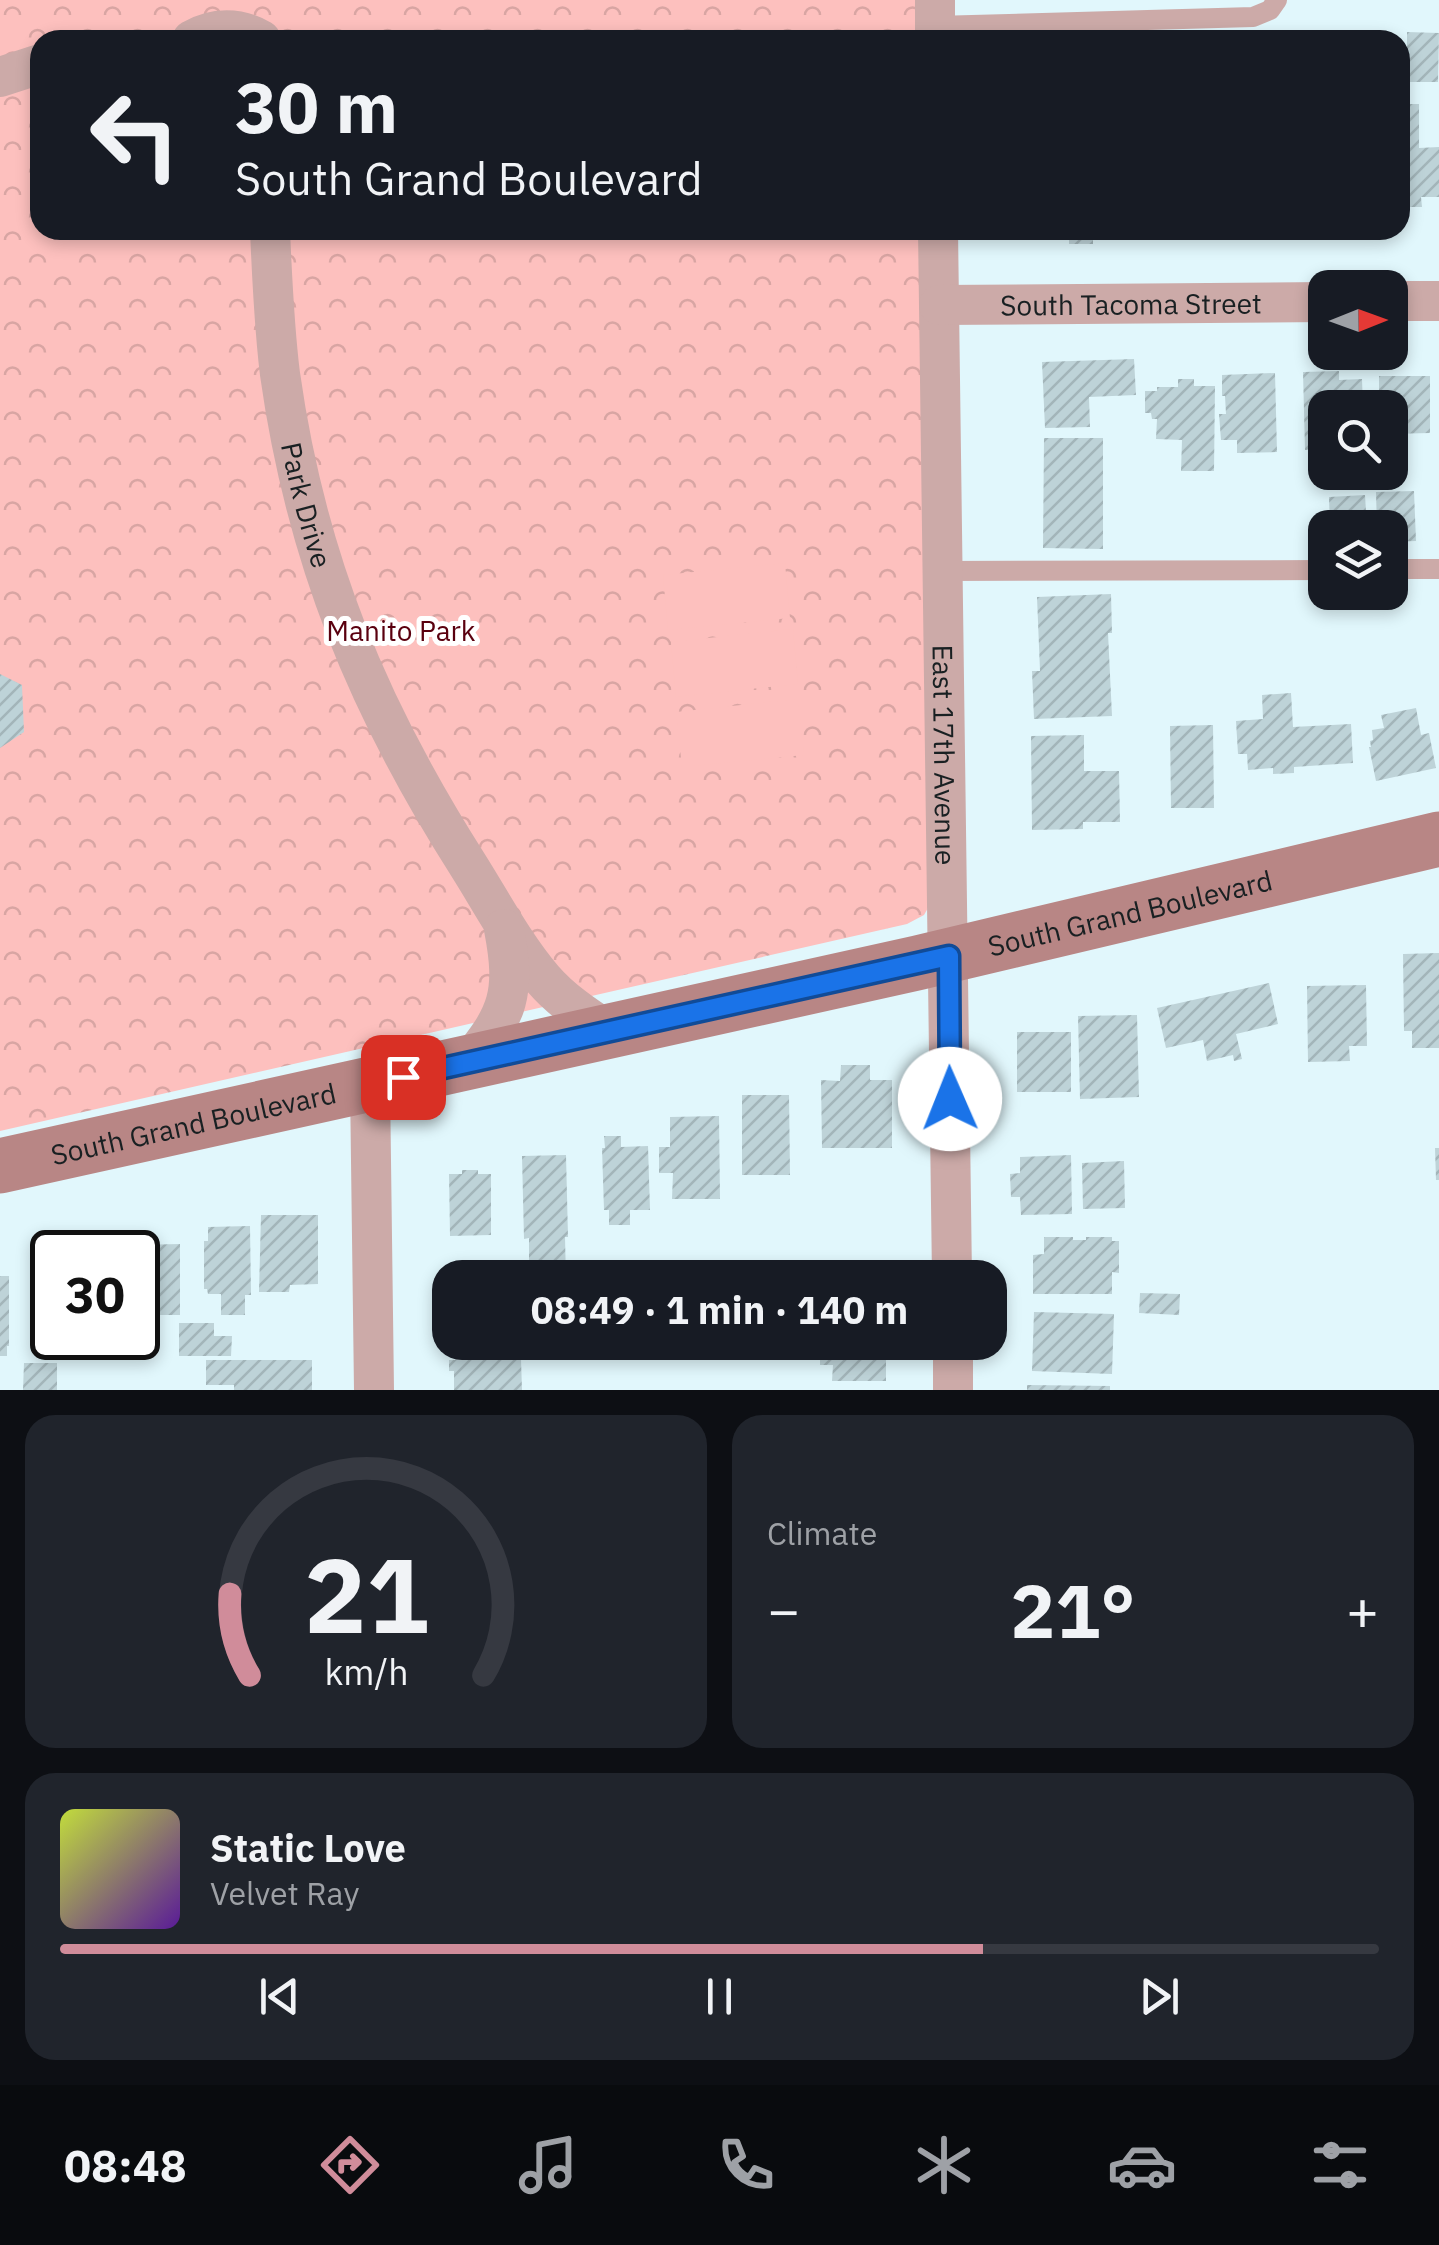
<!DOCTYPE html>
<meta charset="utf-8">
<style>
:root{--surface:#171b24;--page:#20242c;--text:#f1f3f6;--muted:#9ea1a6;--line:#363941;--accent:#d08c9a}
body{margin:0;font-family:"IBM Plex Sans",sans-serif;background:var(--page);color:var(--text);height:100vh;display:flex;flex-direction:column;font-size:38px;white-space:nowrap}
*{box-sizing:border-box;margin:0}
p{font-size:32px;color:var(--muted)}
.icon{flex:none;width:55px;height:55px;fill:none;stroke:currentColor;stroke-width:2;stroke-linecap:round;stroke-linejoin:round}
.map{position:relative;height:1390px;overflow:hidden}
.panel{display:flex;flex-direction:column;gap:25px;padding:25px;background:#0d0f14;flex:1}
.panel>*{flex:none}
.hud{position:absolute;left:30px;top:30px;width:1380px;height:210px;border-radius:30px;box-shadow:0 5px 15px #0003;background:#171b24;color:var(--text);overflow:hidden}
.needle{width:65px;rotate:89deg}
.controls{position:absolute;left:1308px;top:270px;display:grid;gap:20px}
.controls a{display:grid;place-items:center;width:100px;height:100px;border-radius:20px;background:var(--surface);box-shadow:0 5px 15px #0003;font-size:50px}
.speed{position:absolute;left:30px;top:1230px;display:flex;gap:20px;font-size:50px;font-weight:700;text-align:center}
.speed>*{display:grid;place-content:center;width:130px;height:130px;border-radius:50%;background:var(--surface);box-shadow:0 5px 15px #0003;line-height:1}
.speed .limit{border:5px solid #111;border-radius:15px;background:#fff;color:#111}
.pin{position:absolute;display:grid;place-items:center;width:85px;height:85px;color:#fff;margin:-42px;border-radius:20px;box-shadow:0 5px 15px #0006}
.me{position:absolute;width:110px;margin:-55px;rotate:359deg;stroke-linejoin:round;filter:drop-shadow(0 0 8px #0008)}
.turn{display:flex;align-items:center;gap:35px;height:210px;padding:0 40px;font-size:45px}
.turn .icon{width:130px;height:130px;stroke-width:2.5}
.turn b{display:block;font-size:70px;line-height:85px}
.big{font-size:75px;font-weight:700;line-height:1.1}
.panel .card{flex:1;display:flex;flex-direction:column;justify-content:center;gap:15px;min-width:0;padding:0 35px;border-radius:30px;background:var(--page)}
.panel .dial{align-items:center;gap:0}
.dial svg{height:260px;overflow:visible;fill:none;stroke:var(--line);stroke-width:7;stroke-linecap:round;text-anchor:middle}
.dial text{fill:var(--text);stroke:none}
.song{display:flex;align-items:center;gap:30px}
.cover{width:120px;height:120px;border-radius:15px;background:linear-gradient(135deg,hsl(70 70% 55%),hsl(270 70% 35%))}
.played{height:10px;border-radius:5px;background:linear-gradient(90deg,var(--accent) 70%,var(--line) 70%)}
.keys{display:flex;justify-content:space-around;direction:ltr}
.heat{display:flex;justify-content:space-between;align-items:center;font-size:55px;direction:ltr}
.panel .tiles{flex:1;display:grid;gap:25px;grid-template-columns:1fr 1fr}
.card:last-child{grid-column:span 2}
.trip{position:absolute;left:432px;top:1260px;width:575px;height:100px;border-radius:30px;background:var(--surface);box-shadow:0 5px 15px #0003;font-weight:700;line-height:100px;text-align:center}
.tab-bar{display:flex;height:160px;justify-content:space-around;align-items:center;background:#090b0e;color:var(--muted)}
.tab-bar .icon{width:70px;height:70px}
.tab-bar .selected{color:var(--accent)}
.tab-bar b{font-size:45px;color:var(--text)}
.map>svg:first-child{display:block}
.park{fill:url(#park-crowns)}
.pitch{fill:#fdc0be}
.building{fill:url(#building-hatch)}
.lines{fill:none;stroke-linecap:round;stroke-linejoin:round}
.lane{stroke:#ccaaa8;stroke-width:20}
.street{stroke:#ccaaa8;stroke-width:40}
.secondary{stroke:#b88685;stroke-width:55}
.route-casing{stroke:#114b97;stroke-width:25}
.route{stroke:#1a73e8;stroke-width:18}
.labels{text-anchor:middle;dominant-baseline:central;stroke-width:10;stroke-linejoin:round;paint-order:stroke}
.street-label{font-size:28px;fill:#192022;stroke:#fff}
.park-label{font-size:28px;fill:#5a000f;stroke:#fff}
</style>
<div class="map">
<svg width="1439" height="1390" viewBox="0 0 1439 1390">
<defs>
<pattern id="park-crowns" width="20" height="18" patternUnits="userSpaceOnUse" patternTransform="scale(2.5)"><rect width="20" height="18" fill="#fdc0be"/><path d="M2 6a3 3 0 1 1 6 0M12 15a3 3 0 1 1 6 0" fill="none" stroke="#d8a5a3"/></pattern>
<pattern id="building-hatch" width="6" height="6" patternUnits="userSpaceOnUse" patternTransform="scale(2.5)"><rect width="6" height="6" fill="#bed3d8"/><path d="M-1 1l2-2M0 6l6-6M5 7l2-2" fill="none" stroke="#a3b5b9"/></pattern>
</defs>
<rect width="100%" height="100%" fill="#e1f7fc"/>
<path class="park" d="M 0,0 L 917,0 L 917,40 L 40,40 L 40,230 L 920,230 L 928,908 L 924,915 L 907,924 L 0,1131 Z"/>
<path class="pitch" d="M 785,563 L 790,618 L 668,630 L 663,575 Z
M 793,629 L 798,684 L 676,697 L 671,642 Z
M 798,699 L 804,755 L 682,767 L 676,712 Z"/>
<path class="building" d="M 1145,30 L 1185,30 L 1185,40 L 1145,40 Z
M 1209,32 L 1254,32 L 1254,40 L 1210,40 Z
M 1407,32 L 1439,33 L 1438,82 L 1407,82 Z
M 1400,104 L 1419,104 L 1419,148 L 1439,147 L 1439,197 L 1421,197 L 1422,207 L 1400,207 Z
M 1021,230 L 1049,230 L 1049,239 L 1021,239 Z
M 1069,230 L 1093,230 L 1093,244 L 1069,244 Z
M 1101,230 L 1135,230 L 1135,239 L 1102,239 Z
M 1134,359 L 1136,395 L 1089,397 L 1090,427 L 1045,428 L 1042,362 Z
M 1339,371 L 1339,380 L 1362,379 L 1363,408 L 1325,408 L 1325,449 L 1305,450 L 1303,372 Z
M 1275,373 L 1277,452 L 1237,453 L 1237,440 L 1221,440 L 1219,414 L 1226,414 L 1225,396 L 1222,396 L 1222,375 Z
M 1379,376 L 1430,376 L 1430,433 L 1390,434 L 1390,408 L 1379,408 Z
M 1178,379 L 1194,379 L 1194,386 L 1215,386 L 1214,471 L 1181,471 L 1182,440 L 1156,439 L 1157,419 L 1152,419 L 1151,413 L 1145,413 L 1145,391 L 1157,391 L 1157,387 L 1178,387 Z
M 1044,438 L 1103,438 L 1103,549 L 1043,548 Z
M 1414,491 L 1416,541 L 1390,542 L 1390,528 L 1377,528 L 1376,492 Z
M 1365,495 L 1367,528 L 1330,528 L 1329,497 Z
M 1111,594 L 1112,633 L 1108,633 L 1112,716 L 1034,719 L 1032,671 L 1040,671 L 1037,597 Z
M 0,674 L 22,685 L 24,732 L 0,748 Z
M 1291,693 L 1293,727 L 1351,724 L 1353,763 L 1294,767 L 1294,773 L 1273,774 L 1273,768 L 1248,770 L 1247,754 L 1238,754 L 1236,721 L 1263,719 L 1262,695 Z
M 1416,708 L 1421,735 L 1429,733 L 1436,768 L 1376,781 L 1369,747 L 1371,747 L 1370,741 L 1373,740 L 1372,730 L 1384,728 L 1381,715 Z
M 1213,725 L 1214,808 L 1171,808 L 1170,726 Z
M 1084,735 L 1084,771 L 1119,771 L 1120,822 L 1083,822 L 1083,829 L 1032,830 L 1031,736 Z
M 1439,953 L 1439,1048 L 1412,1048 L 1412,1031 L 1404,1031 L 1403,954 Z
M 1269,983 L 1278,1024 L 1236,1034 L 1242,1059 L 1234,1061 L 1233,1055 L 1207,1061 L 1203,1040 L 1166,1048 L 1157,1008 Z
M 1366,985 L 1367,1046 L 1349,1046 L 1350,1061 L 1308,1062 L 1307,986 Z
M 1137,1015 L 1139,1097 L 1080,1099 L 1078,1016 Z
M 1017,1032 L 1071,1032 L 1071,1092 L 1017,1092 Z
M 841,1065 L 870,1065 L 870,1080 L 892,1080 L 892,1148 L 822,1148 L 821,1080 L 840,1081 Z
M 742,1095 L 789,1095 L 790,1175 L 742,1175 Z
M 719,1116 L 720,1199 L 672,1199 L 673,1173 L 659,1173 L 659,1147 L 670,1147 L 670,1117 Z
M 604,1136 L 621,1136 L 621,1147 L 648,1146 L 650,1210 L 630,1210 L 630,1225 L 609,1225 L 609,1210 L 604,1210 L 602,1148 L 605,1148 Z
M 1435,1148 L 1439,1148 L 1439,1180 L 1436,1180 Z
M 566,1155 L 568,1237 L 565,1237 L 566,1278 L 529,1278 L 529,1238 L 524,1239 L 522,1156 Z
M 1071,1155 L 1072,1214 L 1021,1215 L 1020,1197 L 1011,1197 L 1010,1174 L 1020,1173 L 1020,1157 Z
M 1124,1161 L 1125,1208 L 1083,1209 L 1082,1163 Z
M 462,1170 L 478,1170 L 478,1174 L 491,1174 L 491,1235 L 450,1236 L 449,1174 L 462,1174 Z
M 261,1215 L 318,1215 L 318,1284 L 290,1285 L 289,1292 L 259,1292 Z
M 250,1226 L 251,1295 L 245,1295 L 245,1315 L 221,1315 L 221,1294 L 208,1294 L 207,1289 L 204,1289 L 204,1241 L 208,1241 L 208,1227 Z
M 1044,1237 L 1073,1237 L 1073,1240 L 1086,1240 L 1086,1237 L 1112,1237 L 1112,1241 L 1119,1241 L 1119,1273 L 1112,1272 L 1112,1294 L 1033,1294 L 1033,1255 L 1044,1254 Z
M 180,1244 L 180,1315 L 138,1315 L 136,1245 Z
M 30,1260 L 52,1260 L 52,1316 L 32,1317 Z
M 0,1276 L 9,1276 L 9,1346 L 7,1346 L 7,1356 L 0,1356 Z
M 1140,1293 L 1180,1294 L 1179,1315 L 1139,1313 Z
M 1034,1312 L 1114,1314 L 1112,1374 L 1032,1371 Z
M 179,1323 L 214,1323 L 214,1336 L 232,1336 L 231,1356 L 179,1356 Z
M 820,1342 L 886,1342 L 886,1381 L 832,1381 L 833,1365 L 820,1365 Z
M 521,1359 L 522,1390 L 454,1390 L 454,1371 L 449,1371 L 449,1360 Z
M 206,1360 L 312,1360 L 312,1390 L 234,1390 L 234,1385 L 206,1385 Z
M 24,1363 L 57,1363 L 57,1390 L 23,1390 Z
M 1027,1385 L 1110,1386 L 1110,1390 L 1027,1390 Z"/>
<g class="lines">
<path class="lane" d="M 935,26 L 1253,17 L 1270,10 L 1277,0
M 1390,569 L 1439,569
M 943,571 L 1325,570"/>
<g class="street">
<path d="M 935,0 L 935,40"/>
<path d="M 192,40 C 214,27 239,27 261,40"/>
<path d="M 0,77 L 40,64"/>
<path id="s1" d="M 270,230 C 272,278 274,326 280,374 C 306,559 368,708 468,865 C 492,903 514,945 543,979 C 561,1000 585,1016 608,1031"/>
<path id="s2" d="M 938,230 L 952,1278"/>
<path d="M 1390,301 L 1439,301"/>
<path id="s3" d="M 939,305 L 1325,302"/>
<path d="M 468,1063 C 509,1015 516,992 504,929"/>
<path d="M 370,1084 L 374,1390"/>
<path d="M 953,1342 L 953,1390"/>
</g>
<path class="secondary" id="s4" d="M 0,1166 L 917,963 L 1439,839"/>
</g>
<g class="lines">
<g class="route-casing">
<path id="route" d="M 403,1077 L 949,956 L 950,1099"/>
</g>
<use href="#route" class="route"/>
</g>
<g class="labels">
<g class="street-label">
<text stroke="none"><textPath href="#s3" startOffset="192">South Tacoma Street</textPath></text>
<text stroke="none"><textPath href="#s1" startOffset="278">Park Drive</textPath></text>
<text stroke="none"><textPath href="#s2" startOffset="525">East 17th Avenue</textPath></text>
<text stroke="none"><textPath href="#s4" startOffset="1158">South Grand Boulevard</textPath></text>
<text stroke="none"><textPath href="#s4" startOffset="198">South Grand Boulevard</textPath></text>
</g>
<g class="park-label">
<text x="401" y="630">Manito Park</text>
</g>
</g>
</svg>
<div class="controls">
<a><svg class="needle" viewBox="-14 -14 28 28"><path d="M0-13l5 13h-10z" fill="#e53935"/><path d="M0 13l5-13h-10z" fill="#9ea1a6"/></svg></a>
<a><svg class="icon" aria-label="search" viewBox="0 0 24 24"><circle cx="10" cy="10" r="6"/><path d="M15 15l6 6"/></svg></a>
<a><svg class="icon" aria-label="layers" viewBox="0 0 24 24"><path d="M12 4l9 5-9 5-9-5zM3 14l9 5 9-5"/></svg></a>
</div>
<div class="speed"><div class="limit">30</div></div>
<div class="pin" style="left:403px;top:1077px;background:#d93025"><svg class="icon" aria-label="arrive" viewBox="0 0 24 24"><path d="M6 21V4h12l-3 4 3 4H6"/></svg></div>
<svg class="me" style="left:950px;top:1099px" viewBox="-20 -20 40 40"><circle r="19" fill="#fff"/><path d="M0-13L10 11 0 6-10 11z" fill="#1a73e8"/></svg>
<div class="trip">08:49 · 1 min · 140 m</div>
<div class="hud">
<div class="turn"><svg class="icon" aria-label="left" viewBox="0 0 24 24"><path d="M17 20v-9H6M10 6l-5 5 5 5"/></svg><div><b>30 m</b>South Grand Boulevard</div></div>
</div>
</div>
<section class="panel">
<div class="tiles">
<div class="card dial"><svg viewBox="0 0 100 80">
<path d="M14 69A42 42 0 1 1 86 69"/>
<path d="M14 69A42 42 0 0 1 8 44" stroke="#d08c9a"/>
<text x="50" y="56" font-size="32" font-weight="700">21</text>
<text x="50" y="72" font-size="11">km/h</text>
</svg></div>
<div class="card"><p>Climate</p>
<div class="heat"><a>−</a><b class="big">21°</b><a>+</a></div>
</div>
<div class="card">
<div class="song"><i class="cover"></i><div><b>Static Love</b><p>Velvet Ray</p></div></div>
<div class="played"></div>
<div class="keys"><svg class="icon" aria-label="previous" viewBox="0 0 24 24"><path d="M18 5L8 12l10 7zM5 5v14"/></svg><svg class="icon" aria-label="pause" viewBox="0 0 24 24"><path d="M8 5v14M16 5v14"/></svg><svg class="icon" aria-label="next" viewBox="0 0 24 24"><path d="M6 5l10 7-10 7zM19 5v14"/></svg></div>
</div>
</div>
</section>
<nav class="tab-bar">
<b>08:48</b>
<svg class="icon selected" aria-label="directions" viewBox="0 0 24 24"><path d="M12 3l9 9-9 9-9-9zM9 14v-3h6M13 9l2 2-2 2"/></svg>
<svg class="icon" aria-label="music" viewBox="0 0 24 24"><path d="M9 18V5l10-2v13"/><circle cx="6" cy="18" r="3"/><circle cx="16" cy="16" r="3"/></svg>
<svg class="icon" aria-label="phone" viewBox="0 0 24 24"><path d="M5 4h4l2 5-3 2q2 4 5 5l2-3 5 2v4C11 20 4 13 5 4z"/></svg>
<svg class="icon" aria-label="climate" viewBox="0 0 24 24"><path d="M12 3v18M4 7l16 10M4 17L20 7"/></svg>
<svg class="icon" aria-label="car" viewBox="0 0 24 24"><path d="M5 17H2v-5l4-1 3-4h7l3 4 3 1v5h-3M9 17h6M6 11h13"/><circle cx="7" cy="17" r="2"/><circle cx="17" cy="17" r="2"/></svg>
<svg class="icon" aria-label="filters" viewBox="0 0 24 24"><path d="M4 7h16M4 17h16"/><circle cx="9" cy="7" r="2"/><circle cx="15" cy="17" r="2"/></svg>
</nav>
